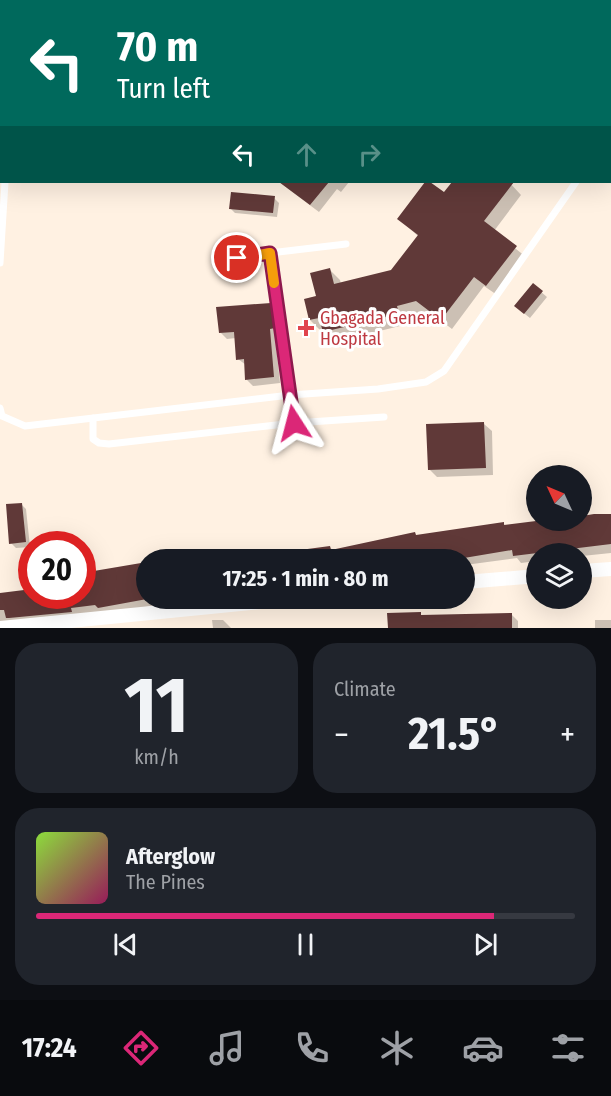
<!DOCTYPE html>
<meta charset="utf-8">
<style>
:root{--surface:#171b24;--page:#20242c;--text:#f1f3f6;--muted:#9ea1a6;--line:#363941;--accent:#db2777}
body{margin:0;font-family:"Fira Sans Condensed",sans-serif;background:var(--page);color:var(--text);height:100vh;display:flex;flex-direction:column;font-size:22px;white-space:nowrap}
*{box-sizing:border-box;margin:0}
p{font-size:20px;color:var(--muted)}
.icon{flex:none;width:33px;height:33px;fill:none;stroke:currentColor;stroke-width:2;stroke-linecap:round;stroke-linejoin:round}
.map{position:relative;height:628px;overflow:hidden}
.details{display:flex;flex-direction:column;gap:15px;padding:15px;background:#0d0f14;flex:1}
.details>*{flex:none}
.hud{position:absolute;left:0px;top:0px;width:612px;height:183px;box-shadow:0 6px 24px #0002;background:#00695c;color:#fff;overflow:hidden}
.needle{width:39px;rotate:314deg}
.controls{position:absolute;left:526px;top:465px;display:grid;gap:12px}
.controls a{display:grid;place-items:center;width:66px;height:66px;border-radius:50%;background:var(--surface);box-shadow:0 6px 24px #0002;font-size:30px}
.speed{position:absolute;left:18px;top:531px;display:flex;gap:12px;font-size:30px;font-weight:700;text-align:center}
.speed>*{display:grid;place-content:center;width:78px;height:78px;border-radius:50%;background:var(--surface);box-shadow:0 6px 24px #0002;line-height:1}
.speed .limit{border:9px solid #d22;background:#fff;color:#111}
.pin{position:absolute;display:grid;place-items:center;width:51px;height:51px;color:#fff;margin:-26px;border:3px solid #fff;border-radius:50%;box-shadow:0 2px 6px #0007}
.me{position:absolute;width:66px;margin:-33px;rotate:351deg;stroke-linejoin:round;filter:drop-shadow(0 0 4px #0008)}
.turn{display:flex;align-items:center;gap:21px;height:126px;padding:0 18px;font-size:27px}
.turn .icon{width:78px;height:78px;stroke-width:2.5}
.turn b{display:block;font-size:42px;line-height:51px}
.lanes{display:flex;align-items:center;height:57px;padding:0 18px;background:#0003;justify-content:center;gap:30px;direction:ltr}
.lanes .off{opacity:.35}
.big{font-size:45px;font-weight:700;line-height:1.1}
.details .widget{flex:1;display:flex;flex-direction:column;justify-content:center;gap:9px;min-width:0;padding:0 21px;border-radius:24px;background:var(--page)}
.details .dial{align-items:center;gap:0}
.dial b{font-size:78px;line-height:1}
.song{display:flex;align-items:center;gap:18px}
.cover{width:72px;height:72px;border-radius:9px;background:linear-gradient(135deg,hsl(90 70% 55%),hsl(330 70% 35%))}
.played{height:6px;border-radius:3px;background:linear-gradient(90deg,var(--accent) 85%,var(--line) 85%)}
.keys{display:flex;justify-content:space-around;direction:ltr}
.heat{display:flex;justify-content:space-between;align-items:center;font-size:33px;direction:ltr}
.details .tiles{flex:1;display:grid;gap:15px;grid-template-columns:1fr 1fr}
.widget:last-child{grid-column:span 2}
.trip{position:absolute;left:136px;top:549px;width:339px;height:60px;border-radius:30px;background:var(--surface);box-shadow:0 6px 24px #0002;font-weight:700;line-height:60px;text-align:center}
.tab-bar{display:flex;height:96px;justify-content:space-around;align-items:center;background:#090b0e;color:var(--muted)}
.tab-bar .icon{width:42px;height:42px}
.tab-bar .on{color:var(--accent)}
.tab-bar b{font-size:27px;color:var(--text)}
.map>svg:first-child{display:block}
.shadow{fill:#0003}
.building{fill:#603938}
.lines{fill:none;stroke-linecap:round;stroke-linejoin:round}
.service{stroke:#fff;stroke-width:7}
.minor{stroke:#fff;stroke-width:14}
.route-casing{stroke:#8e194d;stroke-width:15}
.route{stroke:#db2777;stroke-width:10}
.slow{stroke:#f59e0b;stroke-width:10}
.health-dot{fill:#e0444e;stroke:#fff;stroke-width:2}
.labels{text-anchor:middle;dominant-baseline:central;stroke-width:6;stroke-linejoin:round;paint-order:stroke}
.health-label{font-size:18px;fill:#be3a42;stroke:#fff;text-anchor:start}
</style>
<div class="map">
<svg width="611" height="628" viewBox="0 0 611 628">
<rect width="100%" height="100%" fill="#fff1e2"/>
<path class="shadow" d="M 30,0 L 91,0 L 93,2 L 32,2 Z
M 287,0 L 330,0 L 329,2 Z
M 361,0 L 427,0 L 429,2 L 363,2 Z
M 279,182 L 349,182 L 341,192 L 337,189 L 319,212 Z
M 427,182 L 444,194 L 454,182 L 509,182 L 521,195 L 494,231 L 526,257 L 497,295 L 484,286 L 452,329 L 428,311 L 407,316 L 408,324 L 335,342 L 324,329 L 320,330 L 310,320 L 330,270 L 340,280 L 341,284 L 392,271 L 418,236 L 399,219 Z
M 274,198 L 279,203 L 277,217 L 235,213 L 230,208 Z
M 533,285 L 547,297 L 530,318 L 521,311 Z
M 271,305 L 277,311 L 280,334 L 275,335 L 280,383 L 253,386 L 247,380 L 246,365 L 238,359 L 236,338 L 227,339 L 220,332 Z
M 484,424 L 492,431 L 493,475 L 437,477 L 429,469 Z
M 21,504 L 26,509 L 30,547 L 16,548 L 11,543 Z
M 611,515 L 611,553 L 582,556 L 582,554 L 537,554 L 537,561 L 521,563 L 517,558 L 465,565 L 465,560 L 258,560 L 258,557 L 330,547 L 333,551 L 504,524 L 506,527 L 582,520 L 582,518 Z
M 147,563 L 147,598 L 183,598 L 173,600 L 174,602 L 106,614 L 0,625 L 0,595 L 26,591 L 25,583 L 32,582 L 32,596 L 82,596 L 82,574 Z
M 208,598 L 235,598 L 210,601 Z
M 420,614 L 423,616 L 511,614 L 518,621 L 518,628 L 389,628 Z
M 212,620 L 223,620 L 231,628 L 213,628 Z
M 595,620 L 611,620 L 611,628 L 595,628 Z"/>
<path class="building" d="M 279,182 L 329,182 L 310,205 Z
M 425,182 L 430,182 L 444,192 L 452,182 L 514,182 L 484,221 L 517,246 L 486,286 L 474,277 L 441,320 L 416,301 L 397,306 L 399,314 L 323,332 L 319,318 L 309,320 L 304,299 L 316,296 L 310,273 L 330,268 L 334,284 L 391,270 L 418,235 L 397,219 Z
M 231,192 L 275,196 L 273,213 L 229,209 Z
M 533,283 L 543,291 L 524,314 L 514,306 Z
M 271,303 L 275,328 L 270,329 L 274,377 L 245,380 L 244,359 L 236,360 L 234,332 L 219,333 L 216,307 Z
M 484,422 L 486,468 L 428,470 L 426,424 Z
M 22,503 L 26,542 L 9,544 L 6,504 Z
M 594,514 L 611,514 L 611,544 L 513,556 L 512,550 L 452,560 L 286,560 L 285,552 L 330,546 L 331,550 L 415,532 L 416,535 L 504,522 L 504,525 L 544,520 L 582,520 L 582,516 Z
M 147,562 L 147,599 L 98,608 L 95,605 L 71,608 L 72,612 L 9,618 L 6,618 L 4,610 L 0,610 L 0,593 L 32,589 L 32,596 L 85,596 L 82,573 Z
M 421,612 L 421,615 L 512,613 L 512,628 L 388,628 L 387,613 Z"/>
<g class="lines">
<path class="service" d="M 470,0 L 472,2
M 527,0 L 529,2
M 589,0 L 590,2
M 11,2 L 11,0
M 606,2 L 607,0
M 610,5 L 611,5
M 270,253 L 346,244
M 220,261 L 270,253 L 294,423
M 0,263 L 5,182
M 0,408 L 2,416 L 25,426 L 290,395 L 378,389 L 426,382 L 444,371 L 576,182
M 93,418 L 93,439 L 99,443 L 109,444 L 294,423 L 384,417"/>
<path class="minor" d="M 582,571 L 611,569
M 465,582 L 537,576
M 0,628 L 301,598"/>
</g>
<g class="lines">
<g class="route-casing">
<path id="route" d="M 237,258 L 270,253 L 294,423"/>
</g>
<use href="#route" class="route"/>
<path class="slow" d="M 260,255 L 270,253 L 274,283"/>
</g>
<path class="health-dot" d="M303 319h6v6h6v6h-6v6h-6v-6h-6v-6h6z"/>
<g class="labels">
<g class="health-label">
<text x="320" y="318">Gbagada General<tspan x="320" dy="21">Hospital</tspan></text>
</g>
</g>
</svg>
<div class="controls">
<a><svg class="needle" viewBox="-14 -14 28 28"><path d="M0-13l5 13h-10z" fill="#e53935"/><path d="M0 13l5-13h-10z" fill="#9ea1a6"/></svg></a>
<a><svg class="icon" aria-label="layers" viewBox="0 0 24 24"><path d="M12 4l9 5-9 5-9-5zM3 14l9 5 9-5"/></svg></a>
</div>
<div class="speed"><div class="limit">20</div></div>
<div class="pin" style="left:237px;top:258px;background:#d93025"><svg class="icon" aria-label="arrive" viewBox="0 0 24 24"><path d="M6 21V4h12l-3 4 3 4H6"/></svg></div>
<svg class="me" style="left:294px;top:423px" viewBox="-20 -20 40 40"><path d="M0-17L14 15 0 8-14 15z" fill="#db2777" stroke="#fff" stroke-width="4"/></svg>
<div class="trip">17:25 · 1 min · 80 m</div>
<div class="hud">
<div class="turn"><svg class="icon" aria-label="left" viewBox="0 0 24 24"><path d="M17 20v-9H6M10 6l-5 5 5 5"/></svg><div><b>70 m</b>Turn left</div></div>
<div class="lanes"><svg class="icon" aria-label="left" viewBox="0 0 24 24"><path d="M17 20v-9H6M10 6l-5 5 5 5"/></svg><svg class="icon off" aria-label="ahead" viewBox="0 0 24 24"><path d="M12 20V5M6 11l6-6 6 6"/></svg><svg class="icon off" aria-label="right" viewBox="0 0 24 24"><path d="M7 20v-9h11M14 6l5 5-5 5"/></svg></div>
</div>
</div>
<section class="details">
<div class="tiles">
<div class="widget dial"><b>11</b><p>km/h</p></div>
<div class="widget"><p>Climate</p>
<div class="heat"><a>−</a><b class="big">21.5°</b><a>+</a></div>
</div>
<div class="widget">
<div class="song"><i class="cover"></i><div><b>Afterglow</b><p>The Pines</p></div></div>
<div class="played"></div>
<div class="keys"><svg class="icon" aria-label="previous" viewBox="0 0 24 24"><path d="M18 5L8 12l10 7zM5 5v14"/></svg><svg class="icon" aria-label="pause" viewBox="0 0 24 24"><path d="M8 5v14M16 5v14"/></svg><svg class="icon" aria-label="next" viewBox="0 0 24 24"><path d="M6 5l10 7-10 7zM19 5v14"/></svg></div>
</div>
</div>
</section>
<nav class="tab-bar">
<b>17:24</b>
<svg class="icon on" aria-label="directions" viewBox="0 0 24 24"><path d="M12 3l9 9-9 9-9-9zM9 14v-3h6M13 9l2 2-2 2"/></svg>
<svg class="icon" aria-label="music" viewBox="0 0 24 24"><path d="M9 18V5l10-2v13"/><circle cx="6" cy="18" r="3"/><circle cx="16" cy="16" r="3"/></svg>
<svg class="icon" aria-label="phone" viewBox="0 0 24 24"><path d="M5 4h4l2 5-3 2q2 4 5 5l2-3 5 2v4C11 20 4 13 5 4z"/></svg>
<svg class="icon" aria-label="climate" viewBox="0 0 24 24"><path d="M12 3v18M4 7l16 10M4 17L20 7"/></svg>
<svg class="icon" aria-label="car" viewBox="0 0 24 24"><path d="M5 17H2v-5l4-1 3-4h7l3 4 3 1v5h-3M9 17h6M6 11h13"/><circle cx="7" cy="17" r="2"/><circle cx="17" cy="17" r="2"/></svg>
<svg class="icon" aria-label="filters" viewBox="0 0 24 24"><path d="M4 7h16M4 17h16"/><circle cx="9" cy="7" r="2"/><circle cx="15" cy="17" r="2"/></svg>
</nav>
